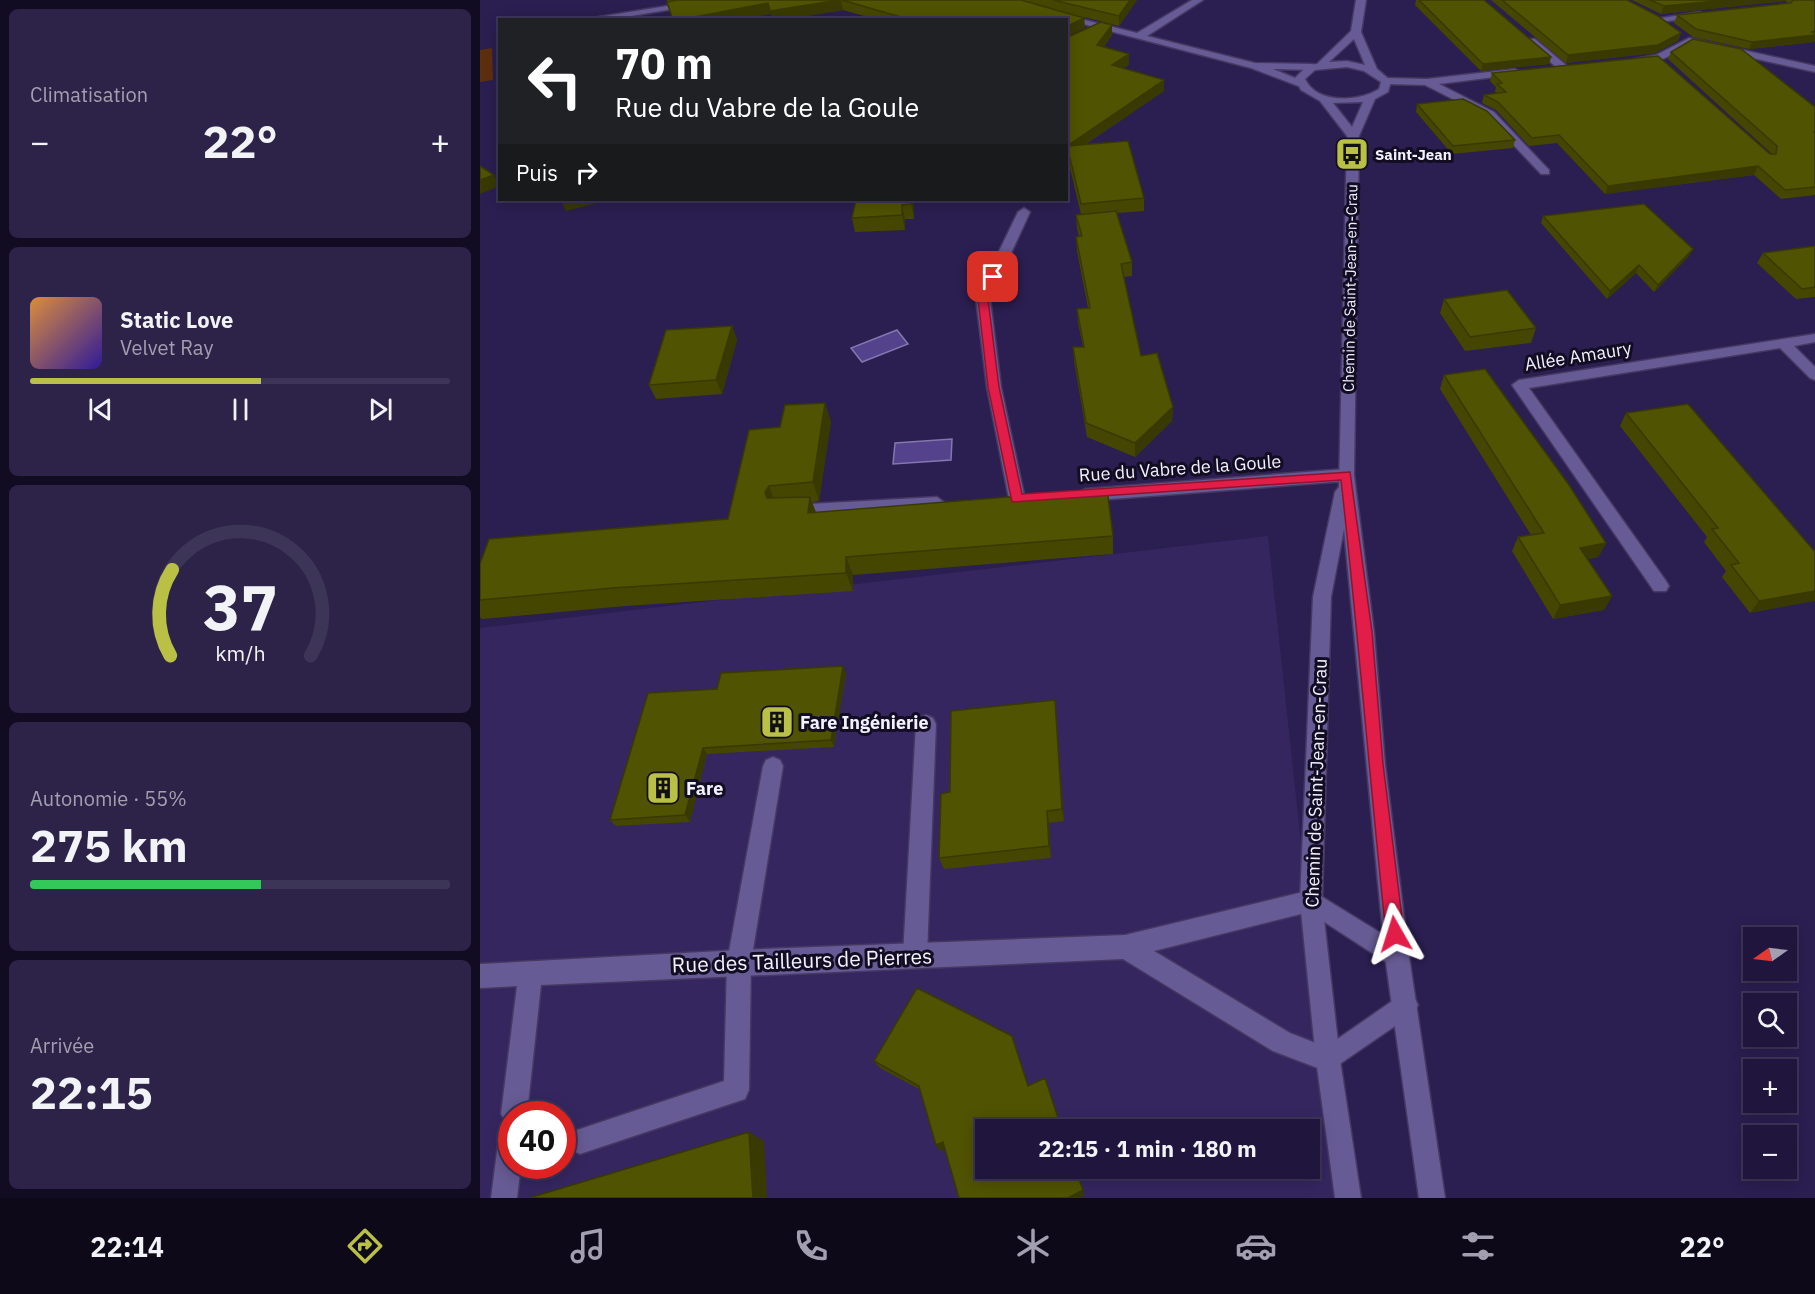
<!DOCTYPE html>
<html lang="fr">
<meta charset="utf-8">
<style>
:root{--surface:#20163d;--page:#2d2348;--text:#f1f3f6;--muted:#a29fb0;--line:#3d3557;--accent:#bac045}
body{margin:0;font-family:"IBM Plex Sans",sans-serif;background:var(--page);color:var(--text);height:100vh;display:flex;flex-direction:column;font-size:22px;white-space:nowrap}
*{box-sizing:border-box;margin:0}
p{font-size:20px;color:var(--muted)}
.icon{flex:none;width:33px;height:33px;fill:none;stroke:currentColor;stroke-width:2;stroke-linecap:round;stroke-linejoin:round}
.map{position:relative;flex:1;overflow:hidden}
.drawer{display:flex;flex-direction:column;gap:9px;padding:9px;background:#120c22;width:480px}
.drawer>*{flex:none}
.hud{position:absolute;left:18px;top:18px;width:570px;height:183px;border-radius:0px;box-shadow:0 3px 15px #0003,0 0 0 2px var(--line);background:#202124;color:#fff;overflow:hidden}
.needle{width:39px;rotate:256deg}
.tools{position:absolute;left:1263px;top:927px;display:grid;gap:12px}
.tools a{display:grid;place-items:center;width:54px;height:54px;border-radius:0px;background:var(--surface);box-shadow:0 3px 15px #0003,0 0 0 2px var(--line);font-size:30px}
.speed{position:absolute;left:18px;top:1101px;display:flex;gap:12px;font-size:30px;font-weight:700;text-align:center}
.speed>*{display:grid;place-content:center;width:78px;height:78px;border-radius:50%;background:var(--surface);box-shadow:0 3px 15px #0003,0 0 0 2px var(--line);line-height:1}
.speed .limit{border:9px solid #d22;background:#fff;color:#111}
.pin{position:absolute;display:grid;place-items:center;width:51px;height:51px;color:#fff;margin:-26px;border-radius:12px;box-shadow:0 3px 9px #0006}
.me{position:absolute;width:66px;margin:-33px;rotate:354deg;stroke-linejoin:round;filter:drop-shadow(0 0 4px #0008)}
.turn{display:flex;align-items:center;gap:21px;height:126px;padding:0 18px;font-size:27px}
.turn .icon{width:78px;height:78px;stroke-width:2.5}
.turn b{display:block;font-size:42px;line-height:51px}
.then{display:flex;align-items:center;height:57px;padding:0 18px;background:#0003;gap:12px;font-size:22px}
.big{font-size:45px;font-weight:700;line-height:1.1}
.drawer .card{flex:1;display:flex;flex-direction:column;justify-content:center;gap:9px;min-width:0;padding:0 21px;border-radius:9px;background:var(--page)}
.drawer .dial{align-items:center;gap:0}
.dial svg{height:156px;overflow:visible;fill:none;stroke:var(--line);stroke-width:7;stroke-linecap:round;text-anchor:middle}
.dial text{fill:var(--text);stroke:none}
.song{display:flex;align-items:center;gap:18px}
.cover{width:72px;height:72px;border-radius:9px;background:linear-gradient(135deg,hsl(30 70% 55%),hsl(250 70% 35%))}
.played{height:6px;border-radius:3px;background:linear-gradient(90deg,var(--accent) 55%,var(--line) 55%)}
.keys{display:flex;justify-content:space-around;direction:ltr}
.heat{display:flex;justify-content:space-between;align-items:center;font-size:33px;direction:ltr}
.charge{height:9px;border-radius:4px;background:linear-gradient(90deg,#34c759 55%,var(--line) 0)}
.trip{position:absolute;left:495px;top:1119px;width:345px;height:60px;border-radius:0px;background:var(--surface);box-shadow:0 3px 15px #0003,0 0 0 2px var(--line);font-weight:700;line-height:60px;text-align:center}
.tab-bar{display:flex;height:96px;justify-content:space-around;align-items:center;background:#0d0918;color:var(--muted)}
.tab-bar .icon{width:42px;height:42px}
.tab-bar .on{color:var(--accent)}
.tab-bar b{font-size:27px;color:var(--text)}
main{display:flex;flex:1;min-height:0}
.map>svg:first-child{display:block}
.built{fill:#352660;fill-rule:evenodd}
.green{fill:#5e2f0e}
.water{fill:#54438c;stroke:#8377ae;stroke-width:1.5}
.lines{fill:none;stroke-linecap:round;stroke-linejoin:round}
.service-casing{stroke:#463861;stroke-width:3}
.minor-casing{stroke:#463861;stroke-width:3}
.tertiary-casing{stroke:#463861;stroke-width:3}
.service{fill:#665b94;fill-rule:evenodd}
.minor{fill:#665b94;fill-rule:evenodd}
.tertiary{fill:#665b94;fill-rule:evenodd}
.wall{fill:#454701}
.shaded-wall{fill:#383a01}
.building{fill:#505301;stroke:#383a01;stroke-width:1.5}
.route{fill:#e11d48;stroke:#92132f;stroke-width:1.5}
.labels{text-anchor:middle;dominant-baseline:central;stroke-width:6;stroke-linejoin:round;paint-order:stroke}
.far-poi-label{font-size:15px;font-weight:bold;fill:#f2f1fe;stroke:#130d24;text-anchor:start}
.far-street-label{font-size:15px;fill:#f2f1fe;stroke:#130d24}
.street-label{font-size:18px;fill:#f2f1fe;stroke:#130d24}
.poi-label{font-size:18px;font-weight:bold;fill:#f2f1fe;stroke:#130d24;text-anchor:start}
.near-street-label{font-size:21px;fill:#f2f1fe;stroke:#130d24}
</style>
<main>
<section class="drawer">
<div class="card"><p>Climatisation</p>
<div class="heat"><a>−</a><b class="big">22°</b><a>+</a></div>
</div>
<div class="card">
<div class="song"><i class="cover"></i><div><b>Static Love</b><p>Velvet Ray</p></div></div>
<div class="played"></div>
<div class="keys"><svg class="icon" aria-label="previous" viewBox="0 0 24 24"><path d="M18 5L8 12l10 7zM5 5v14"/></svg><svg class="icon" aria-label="pause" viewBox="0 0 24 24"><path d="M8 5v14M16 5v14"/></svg><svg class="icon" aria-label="next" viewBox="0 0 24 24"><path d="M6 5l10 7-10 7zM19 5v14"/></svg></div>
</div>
<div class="card dial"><svg viewBox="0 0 100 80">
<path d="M14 69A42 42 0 1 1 86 69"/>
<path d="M14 69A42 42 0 0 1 15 25" stroke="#bac045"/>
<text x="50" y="56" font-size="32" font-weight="700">37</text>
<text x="50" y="72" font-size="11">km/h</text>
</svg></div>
<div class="card"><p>Autonomie · 55%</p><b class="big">275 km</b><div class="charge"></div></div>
<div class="card"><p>Arrivée</p><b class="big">22:15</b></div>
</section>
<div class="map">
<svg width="1335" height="1198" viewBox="0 0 1335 1198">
<rect width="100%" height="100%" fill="#2b1e51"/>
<path class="built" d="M 788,536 L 859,1198 L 0,1198 L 0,628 ZM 32,1114 L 82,1114 L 82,1166 L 32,1166 ZM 506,1130 L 830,1130 L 830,1168 L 506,1168 Z"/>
<path class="green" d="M 12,48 L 13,80 L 0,82 L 0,50 Z"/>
<path class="water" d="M 417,330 L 428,344 L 382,362 L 371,348 Z
M 472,439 L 471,460 L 413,464 L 415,443 Z"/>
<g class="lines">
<g class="service-casing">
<path id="service" d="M 446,715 L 453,718 L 456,724 L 447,955 L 443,963 L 435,967 L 427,963 L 423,955 L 436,724 L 439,718 Z
M 293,757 L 300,760 L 303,766 L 271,962 L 269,1090 L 265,1099 L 100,1154 L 91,1150 L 87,1141 L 91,1132 L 244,1081 L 247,962 L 283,766 L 286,760 Z"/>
</g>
<g class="minor-casing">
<path id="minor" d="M 224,0 L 248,0 L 127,20 L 100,20 Z
M 712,0 L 723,0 L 667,36 L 775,63 L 832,64 L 837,67 L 832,70 L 793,69 L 825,82 L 825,86 L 821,87 L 771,68 L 576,17 L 581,14 L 657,33 Z
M 1220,12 L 1225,15 L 1223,17 L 1180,22 L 1175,19 Z
M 1209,38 L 1335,66 L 1335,72 L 1210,44 C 1195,53 1167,72 1150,60 L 1176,55 Z
M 1049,39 L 1055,39 L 1086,65 L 1086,69 L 1078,69 L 1049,43 Z
M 1035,69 L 1040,72 L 1039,74 L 959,84 L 1014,112 L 1069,170 L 1069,174 L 1061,174 L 1006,116 L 945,85 L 906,84 L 901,81 L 906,78 L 947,79 Z
M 544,208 L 550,212 L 510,299 L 521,387 L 545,499 L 537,505 L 529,499 L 507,387 L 496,299 L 538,212 Z
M 1335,334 L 1335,342 L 1314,346 L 1335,367 L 1335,380 L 1330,378 L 1300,348 L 1049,388 L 1186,581 L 1189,586 L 1186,591 L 1174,591 L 1032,385 L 1039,380 Z
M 866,469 L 874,475 L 866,481 L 605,501 L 597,495 L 605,489 Z
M 457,497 L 465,503 L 457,509 L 311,517 L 303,511 L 311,505 Z
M 831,890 L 925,948 L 929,956 L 925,964 L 917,968 L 909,964 L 829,912 L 674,951 L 810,1033 L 846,1047 L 918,997 L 926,993 L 934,997 L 938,1005 L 934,1013 L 848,1072 L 793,1051 L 643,959 L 61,985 L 47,1114 L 32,1114 L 32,1166 L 41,1166 L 37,1198 L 11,1198 L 19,1136 L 23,1127 L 28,1125 L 21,1114 L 37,986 L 0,988 L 0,964 L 259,950 L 645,935 Z"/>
</g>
<g class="tertiary-casing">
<path id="tertiary" d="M 876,0 L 886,0 L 881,32 L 897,69 L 911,81 L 908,92 L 895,99 L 879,136 L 874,475 L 894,632 L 905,764 L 929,956 L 965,1198 L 939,1198 L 905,956 L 864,529 L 851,597 L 842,901 L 860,1060 L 881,1198 L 855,1198 L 836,1060 L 820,901 L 833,597 L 855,492 L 859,487 L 867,136 L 840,101 L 821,90 L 815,78 L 828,65 L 837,64 L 871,31 ZM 874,39 L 885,65 L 867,61 L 849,62 ZM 867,67 L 884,71 L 901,82 L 899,89 C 878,102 837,104 825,79 L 835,70 ZM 883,102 L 872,127 L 853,103 Z"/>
</g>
<use href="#service" class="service"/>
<use href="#minor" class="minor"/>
<use href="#tertiary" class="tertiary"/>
</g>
<path class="wall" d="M 187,0 L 657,0 L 639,26 L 604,17 L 605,28 L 586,20 L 398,20 L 363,10 L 303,20 L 292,20 L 291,14 L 193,20 Z
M 936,0 L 1004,0 L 1071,57 L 1069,64 L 1001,71 L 935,5 Z
M 1011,0 L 1147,0 L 1201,33 L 1198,41 L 1175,53 L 1086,63 Z
M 1152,0 L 1335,0 L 1335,40 L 1334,42 L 1269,49 L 1213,37 L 1194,23 L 1197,15 L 1308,3 L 1305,1 L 1181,14 Z
M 632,35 L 624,47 L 649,65 L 643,68 L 684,80 L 684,91 L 606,144 L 664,198 L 664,211 L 637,213 L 652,262 L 652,276 L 644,277 L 661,356 L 693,407 L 692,421 L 655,457 L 607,437 L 594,361 L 593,347 L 603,347 L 598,323 L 597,309 L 608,308 L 597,251 L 596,237 L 599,236 L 597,229 L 596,215 L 601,214 L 586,152 L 586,38 Z
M 1191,52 L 1335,107 L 1335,195 L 1301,199 L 1274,175 L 1125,194 L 1077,143 L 1049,146 L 1016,110 L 1002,103 L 1004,95 L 1016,93 L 1015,92 L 1016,87 L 1010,81 L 1012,73 L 1290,154 L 1292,154 L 1188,59 Z
M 937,104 L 1035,140 L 1033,148 L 972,154 L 936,112 Z
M 433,200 L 434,219 L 425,219 L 425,230 L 375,232 L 372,218 Z
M 1063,216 L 1213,249 L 1209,256 L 1174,292 L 1156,273 L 1127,299 L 1061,223 Z
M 1335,246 L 1335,297 L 1316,299 L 1277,263 L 1283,253 Z
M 964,299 L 1056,328 L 1051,343 L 985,351 L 960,313 Z
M 252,326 L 257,340 L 242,394 L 176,399 L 169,385 Z
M 964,375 L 1126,543 L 1118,557 L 1107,559 L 1132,596 L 1124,610 L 1073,619 L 1032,551 L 1038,537 L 1051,535 L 960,389 Z
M 1146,413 L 1335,552 L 1270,613 L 1242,577 L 1246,571 L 1224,542 L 1227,537 L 1140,426 Z
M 351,421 L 339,501 L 332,502 L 336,512 L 633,536 L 633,554 L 373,575 L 373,591 L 145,606 L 2,619 L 0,617 L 0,564 L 248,519 L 300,427 Z
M 366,673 L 354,747 L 227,754 L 210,822 L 136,826 L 130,820 L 237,689 Z
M 575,700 L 576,714 L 584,821 L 569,823 L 571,858 L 464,869 L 459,858 L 470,792 Z
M 394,1061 L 548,1085 L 605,1195 L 599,1198 L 479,1198 L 465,1149 L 461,1151 L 441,1090 L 400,1068 Z"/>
<path class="shaded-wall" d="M 361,0 L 363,10 L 303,20 L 292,20 L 291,14 L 258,20 L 199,20 L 288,3 Z
M 650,0 L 657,0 L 639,26 L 639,16 Z
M 1248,0 L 1306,0 L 1305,1 L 1181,14 L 1184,6 Z
M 604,18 L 605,28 L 586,37 L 586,27 Z
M 632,25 L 632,35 L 618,56 L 617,45 Z
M 1201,33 L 1198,41 L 1175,53 L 1086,63 L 1088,55 Z
M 1335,35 L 1335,40 L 1334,42 L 1269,49 L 1272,42 Z
M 649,54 L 649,65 L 632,76 L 632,65 Z
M 1071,57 L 1069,64 L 1001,71 L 1003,64 Z
M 684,80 L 684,91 L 589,155 L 587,146 L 588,157 L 587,146 Z
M 1278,166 L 1274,175 L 1125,194 L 1128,186 Z
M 14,175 L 20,186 L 0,194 L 0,180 Z
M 80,200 L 128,200 L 86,211 Z
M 431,200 L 433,200 L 434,219 L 431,204 Z
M 422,205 L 425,219 L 425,230 L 422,215 Z
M 1213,249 L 1209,256 L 1174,292 L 1178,285 Z
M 1159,265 L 1156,273 L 1127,299 L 1130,291 Z
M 252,326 L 257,340 L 242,394 L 236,380 Z
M 345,403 L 351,421 L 339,501 L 333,482 Z
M 693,407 L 692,421 L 655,457 L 655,443 Z
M 289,486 L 296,505 L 295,516 L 285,492 Z
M 330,497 L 337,516 L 328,513 Z
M 1126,543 L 1118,557 L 1093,562 L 1100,548 Z
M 366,557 L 373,575 L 373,591 L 366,573 Z
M 1335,591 L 1335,601 L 1270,613 L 1279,601 Z
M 1132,596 L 1124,610 L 1073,619 L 1080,605 Z
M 363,666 L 366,673 L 354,747 L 351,740 Z
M 575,700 L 576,714 L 584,821 L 582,809 Z
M 223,748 L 227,754 L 210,822 L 205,815 Z
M 567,811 L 569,823 L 571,858 L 569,846 Z
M 269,1132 L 284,1141 L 287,1198 L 273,1198 Z
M 463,1142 L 468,1148 L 461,1151 L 456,1145 Z
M 603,1190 L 605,1195 L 599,1198 L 588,1198 Z"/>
<path class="building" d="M 197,0 L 359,0 L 290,11 L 288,3 L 199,20 L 193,20 L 187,2 Z
M 362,0 L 541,0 L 604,18 L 586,27 L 586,20 L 431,20 Z
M 573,0 L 650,0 L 639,16 Z
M 939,0 L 1004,0 L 1071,57 L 1003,64 Z
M 1022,0 L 1147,0 L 1178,16 L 1201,33 L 1178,45 L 1088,55 Z
M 1170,0 L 1248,0 L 1184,6 Z
M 1313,0 L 1335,0 L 1335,31 L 1332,32 L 1335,33 L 1335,35 L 1272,42 L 1216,29 L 1197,15 L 1311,3 Z
M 621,22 L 632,25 L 617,45 L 649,54 L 632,65 L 684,80 L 587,146 L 586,38 Z
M 1213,39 L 1261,49 L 1335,107 L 1335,132 L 1334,132 L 1335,133 L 1335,187 L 1305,190 L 1278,166 L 1128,186 L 1079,135 L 1052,138 L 1018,102 L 1004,95 L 1026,92 L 1017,84 L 1022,83 L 1012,73 L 1178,56 L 1290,154 L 1296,154 L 1297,146 L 1191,52 Z
M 983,99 L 1007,111 L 1035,140 L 973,146 L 937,104 Z
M 648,141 L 664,198 L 601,204 L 587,146 Z
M 0,166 L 14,175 L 0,180 Z
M 376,200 L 431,200 L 431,204 L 422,205 L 422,215 L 372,218 Z
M 1164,204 L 1213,249 L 1178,285 L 1159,265 L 1130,291 L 1063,216 Z
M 636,211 L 652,262 L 641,264 L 661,356 L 677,353 L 693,407 L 655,443 L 606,423 L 593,347 L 604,347 L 597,309 L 610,308 L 596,237 L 602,236 L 596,215 Z
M 1335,246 L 1335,287 L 1322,289 L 1283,253 Z
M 1027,290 L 1056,328 L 990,337 L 964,299 Z
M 252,326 L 236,380 L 169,385 L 186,330 Z
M 1005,369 L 1089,485 L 1126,543 L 1100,548 L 1132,596 L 1080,605 L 1038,537 L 1064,533 L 964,375 Z
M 345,403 L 333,482 L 289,486 L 285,492 L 287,498 L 330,497 L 328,513 L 627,489 L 633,536 L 366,557 L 366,573 L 133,588 L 0,600 L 0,564 L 9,539 L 248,519 L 269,430 L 300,427 L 305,405 Z
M 1208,404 L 1335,552 L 1335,591 L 1279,601 L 1251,565 L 1259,563 L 1232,529 L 1238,528 L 1146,413 Z
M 363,666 L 351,740 L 223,748 L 205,815 L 130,820 L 168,693 L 237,689 L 241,673 Z
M 575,700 L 582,809 L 567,811 L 569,846 L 459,858 L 461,794 L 470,792 L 471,711 Z
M 437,988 L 532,1036 L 548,1086 L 565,1078 L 582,1130 L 506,1130 L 506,1168 L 595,1168 L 603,1190 L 588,1198 L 479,1198 L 463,1142 L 456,1145 L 439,1086 L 394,1061 Z
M 269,1132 L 273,1198 L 49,1198 Z"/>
<path class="route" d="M 513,274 L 518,277 L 508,299 L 519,387 L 542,494 L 870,472 L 892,632 L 903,764 L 924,934 L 921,940 L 915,943 L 909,940 L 906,934 C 890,783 878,631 861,480 L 532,502 L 508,387 L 498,299 L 508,277 Z"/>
<defs>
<g id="bus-square" transform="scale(1.725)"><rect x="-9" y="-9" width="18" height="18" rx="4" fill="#bac045" stroke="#130d24"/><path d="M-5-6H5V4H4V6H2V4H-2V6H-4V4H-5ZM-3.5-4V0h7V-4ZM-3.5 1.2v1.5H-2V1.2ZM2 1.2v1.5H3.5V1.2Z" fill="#111"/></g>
<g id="building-square" transform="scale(1.725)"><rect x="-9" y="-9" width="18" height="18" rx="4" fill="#bac045" stroke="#130d24"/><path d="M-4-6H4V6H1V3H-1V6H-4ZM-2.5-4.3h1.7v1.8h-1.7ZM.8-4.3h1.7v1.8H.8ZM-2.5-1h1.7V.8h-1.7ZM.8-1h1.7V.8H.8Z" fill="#111"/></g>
</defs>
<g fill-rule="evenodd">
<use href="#bus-square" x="872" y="154"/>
<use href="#building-square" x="297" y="722"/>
<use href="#building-square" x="183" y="788"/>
</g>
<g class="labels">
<g class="far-poi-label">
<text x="895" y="154">Saint-Jean</text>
</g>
<g class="far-street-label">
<text transform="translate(870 288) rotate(-89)">Chemin de Saint-Jean-en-Crau</text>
</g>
<g class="street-label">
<text transform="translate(1098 356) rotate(-9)">Allée Amaury</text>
<text transform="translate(700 468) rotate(-4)">Rue du Vabre de la Goule</text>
<text transform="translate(836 783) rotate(-88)">Chemin de Saint-Jean-en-Crau</text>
</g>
<g class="poi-label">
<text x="320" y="722">Fare Ingénierie</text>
<text x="206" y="788">Fare</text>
</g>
<g class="near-street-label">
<text transform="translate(322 960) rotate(-2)">Rue des Tailleurs de Pierres</text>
</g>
</g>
</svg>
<div class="tools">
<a><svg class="needle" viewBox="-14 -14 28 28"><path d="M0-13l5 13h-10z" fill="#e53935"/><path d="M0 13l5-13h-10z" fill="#a29fb0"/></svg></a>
<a><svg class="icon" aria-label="search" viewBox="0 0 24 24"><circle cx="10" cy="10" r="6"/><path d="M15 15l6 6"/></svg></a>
<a>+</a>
<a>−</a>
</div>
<div class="speed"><div class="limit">40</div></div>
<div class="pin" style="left:513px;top:277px;background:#d93025"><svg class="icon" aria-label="arrive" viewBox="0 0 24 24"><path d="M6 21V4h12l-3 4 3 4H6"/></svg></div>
<svg class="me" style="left:915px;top:934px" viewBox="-20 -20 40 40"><path d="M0-17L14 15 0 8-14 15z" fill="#e11d48" stroke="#fff" stroke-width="4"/></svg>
<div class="trip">22:15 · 1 min · 180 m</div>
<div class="hud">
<div class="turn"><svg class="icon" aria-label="left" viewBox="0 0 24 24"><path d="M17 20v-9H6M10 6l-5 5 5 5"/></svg><div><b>70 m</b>Rue du Vabre de la Goule</div></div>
<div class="then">Puis<svg class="icon" aria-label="right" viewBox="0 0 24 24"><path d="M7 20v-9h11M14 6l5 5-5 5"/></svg></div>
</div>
</div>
</main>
<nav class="tab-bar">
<b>22:14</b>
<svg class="icon on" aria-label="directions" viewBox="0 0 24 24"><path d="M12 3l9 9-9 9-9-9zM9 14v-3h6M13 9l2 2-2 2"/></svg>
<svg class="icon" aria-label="music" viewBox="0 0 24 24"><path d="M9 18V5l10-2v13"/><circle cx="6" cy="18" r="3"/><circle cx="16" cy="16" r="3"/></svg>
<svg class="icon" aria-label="phone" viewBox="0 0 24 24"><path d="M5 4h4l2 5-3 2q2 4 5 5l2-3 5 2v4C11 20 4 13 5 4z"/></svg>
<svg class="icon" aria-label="climate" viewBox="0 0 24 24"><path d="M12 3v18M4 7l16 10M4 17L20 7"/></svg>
<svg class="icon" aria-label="car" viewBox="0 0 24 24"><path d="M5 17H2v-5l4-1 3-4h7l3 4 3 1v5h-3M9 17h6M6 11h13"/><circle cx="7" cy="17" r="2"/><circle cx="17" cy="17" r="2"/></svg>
<svg class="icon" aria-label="filters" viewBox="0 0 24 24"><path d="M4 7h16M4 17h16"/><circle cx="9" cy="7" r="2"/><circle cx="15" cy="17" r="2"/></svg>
<b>22°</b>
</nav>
